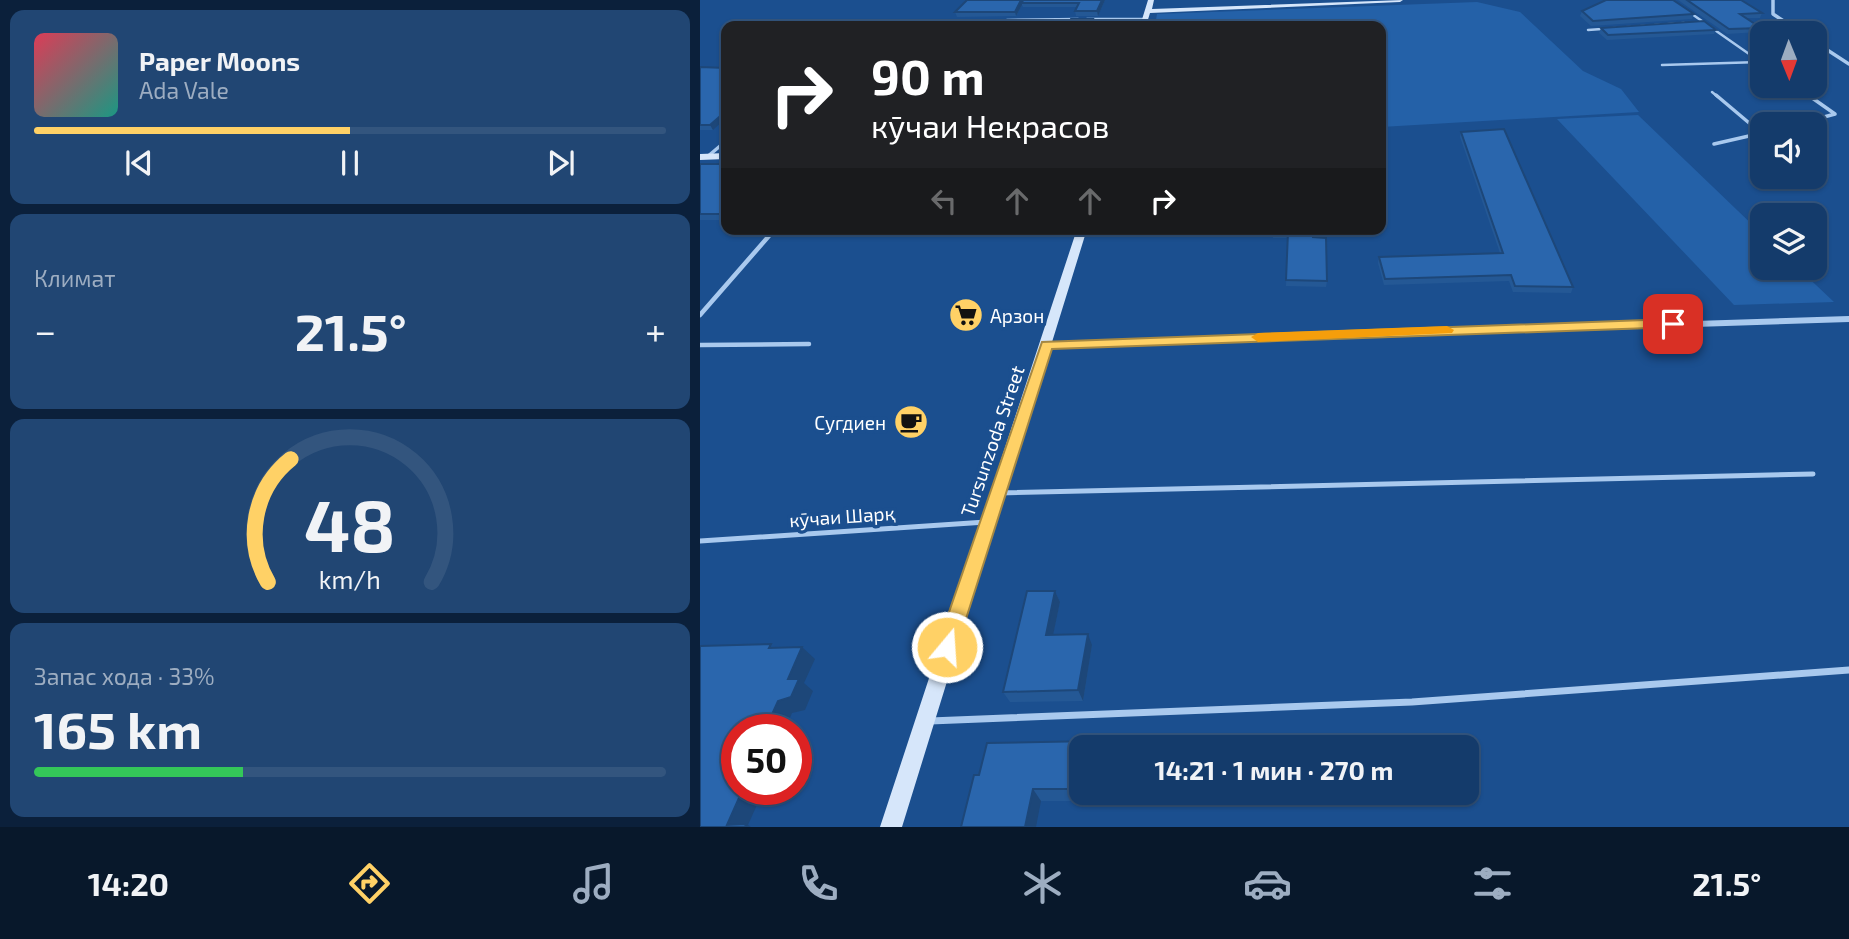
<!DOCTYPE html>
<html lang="ru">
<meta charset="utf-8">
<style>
:root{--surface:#143b6b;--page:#214673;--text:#f1f3f6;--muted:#9dadc1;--line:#33557e;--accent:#ffd166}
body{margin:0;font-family:"Exo 2",sans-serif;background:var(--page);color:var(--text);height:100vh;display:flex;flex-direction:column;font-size:26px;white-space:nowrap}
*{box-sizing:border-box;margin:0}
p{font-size:23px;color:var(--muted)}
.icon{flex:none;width:38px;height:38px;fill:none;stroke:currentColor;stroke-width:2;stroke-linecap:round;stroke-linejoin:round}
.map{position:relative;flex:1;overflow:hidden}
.side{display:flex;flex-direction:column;gap:10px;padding:10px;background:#0b203b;width:700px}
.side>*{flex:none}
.guide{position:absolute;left:21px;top:21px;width:665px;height:214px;border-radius:14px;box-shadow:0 2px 5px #0004,0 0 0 2px var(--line);background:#202124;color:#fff;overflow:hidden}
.needle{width:46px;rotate:179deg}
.controls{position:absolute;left:1050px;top:21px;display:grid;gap:14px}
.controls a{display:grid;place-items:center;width:77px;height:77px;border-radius:14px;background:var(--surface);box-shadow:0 2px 5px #0004,0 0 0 2px var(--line);font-size:35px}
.speed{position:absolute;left:21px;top:714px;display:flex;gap:14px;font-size:35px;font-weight:700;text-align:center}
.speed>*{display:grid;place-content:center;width:91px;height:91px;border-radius:50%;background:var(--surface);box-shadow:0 2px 5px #0004,0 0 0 2px var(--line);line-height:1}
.speed .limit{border:10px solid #d22;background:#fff;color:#111}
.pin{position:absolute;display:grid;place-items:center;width:60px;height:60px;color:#fff;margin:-30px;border-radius:14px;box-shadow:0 4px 10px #0006}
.me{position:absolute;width:77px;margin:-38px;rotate:18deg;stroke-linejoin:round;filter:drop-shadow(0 0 5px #0008)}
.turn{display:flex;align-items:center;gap:24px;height:147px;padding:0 35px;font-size:32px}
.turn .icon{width:91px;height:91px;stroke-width:2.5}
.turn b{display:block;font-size:49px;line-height:60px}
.lanes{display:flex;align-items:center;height:66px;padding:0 35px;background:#0003;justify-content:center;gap:35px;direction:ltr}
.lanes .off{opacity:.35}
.big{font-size:52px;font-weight:700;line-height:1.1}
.side .widget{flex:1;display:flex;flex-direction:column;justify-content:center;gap:10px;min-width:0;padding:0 24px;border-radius:14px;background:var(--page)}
.side .dial{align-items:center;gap:0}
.dial svg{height:182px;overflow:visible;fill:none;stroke:var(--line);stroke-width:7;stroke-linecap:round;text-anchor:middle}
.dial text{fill:var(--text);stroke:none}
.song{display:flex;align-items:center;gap:21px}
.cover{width:84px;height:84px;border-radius:10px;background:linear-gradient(135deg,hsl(350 70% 55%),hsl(170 70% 35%))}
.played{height:7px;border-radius:4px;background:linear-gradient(90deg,var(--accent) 50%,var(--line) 50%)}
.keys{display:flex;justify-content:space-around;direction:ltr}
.heat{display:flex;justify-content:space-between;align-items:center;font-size:38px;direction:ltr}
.charge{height:10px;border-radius:5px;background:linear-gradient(90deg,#34c759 33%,var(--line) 0)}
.trip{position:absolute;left:369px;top:735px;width:410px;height:70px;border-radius:14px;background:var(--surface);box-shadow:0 2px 5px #0004,0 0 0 2px var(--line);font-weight:700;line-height:70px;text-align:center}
.tabs{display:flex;height:112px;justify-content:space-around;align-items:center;background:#08182b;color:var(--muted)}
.tabs .icon{width:49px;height:49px}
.tabs .active{color:var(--accent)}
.tabs b{font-size:32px;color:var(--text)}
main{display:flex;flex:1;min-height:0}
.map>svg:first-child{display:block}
.green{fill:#2461a8}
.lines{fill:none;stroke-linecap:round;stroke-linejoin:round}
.lane-far4{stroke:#a9c9ee;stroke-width:2.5}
.lane-far3{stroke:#a9c9ee;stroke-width:3.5}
.lane-far2{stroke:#a9c9ee;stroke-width:4.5}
.lane-far1{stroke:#a9c9ee;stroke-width:5}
.lane{stroke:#a9c9ee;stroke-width:7}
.street-far1{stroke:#a9c9ee;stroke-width:3.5}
.street{stroke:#a9c9ee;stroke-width:6}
.secondary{fill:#d6e6fa;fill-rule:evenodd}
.wall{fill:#245895}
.shaded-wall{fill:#1d4779}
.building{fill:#2a66ad;stroke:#1d4779;stroke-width:2}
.route{fill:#ffd166;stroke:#a68842;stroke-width:2}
.slow{fill:#f59e0b}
.labels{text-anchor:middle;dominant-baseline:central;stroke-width:7;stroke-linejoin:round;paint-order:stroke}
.poi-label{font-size:19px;fill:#fff;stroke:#1b4f8f;text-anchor:start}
.street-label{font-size:19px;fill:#fff;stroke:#1b4f8f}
</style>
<main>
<section class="side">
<div class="widget">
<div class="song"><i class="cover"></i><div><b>Paper Moons</b><p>Ada Vale</p></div></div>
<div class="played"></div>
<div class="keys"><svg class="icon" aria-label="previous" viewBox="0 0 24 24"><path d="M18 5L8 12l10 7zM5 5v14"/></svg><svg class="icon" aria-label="pause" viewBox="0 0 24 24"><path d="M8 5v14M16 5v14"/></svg><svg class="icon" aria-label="next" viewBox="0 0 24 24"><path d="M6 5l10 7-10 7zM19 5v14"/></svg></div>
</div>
<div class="widget"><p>Климат</p>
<div class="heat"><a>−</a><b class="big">21.5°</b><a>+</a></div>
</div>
<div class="widget dial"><svg viewBox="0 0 100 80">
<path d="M14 69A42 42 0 1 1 86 69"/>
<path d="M14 69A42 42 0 0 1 24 15" stroke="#ffd166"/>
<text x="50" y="56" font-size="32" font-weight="700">48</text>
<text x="50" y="72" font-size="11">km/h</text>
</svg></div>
<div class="widget"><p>Запас хода · 33%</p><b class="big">165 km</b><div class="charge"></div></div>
</section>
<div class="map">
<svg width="1149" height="827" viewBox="0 0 1149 827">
<rect width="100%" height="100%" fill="#1b4f8f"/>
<path class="green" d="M 777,2 L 820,12 L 883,71 L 921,89 L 939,112 L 681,127 L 681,26 L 455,26 L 457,14 Z
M 938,115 L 1062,234 L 1062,268 L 1098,268 L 1134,302 L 1034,305 L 857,119 Z"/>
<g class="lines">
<path class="lane-far4" d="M 989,12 L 1062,63
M 387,19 L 445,19
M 307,20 L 378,19
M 160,22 L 255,21
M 888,30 L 984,23
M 962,65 L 1060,62
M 1095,86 L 1111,97
M 1012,92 L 1018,97"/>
<path class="lane-far3" d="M 1016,95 L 1061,133
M 1098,124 L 1135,114 L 1108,95
M 1014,144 L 1062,133
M 7,157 L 26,141"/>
<path class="lane-far2" d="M 0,315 L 75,229
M 0,345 L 109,344"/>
<path class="lane-far1" d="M 299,493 L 1113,474
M 0,541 L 286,522"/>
<path class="lane" d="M 230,721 L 712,702 L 1149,670"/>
<path class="street-far1" d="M 1073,0 L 1073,14 L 1102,33
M 1115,42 L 1149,64"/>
<path class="street" d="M 347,345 L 1149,319"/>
<path class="secondary" d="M 448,0 L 454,0 L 452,9 L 703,0 L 700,2 L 450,13 L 446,26 L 440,26 Z
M 26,153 L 26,159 L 0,160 L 0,154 Z
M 377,229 L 387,229 L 202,827 L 180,827 Z"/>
</g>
<path class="wall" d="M 267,0 L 405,0 L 398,16 L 376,16 L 375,11 L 377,7 L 323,7 L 322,5 L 316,16 L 257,17 L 255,12 Z
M 978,0 L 1041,0 L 1062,13 L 1060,18 L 1047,18 L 1061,28 L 1059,32 L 1027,34 Z
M 882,11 L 994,14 L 992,19 L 891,26 L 880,16 Z
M 901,28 L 1016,30 L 1014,34 L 907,40 L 899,33 Z
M 0,67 L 13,130 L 0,130 Z
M 761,132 L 873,287 L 871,293 L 813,292 L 809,281 L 684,285 L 678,263 L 679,257 L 800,253 L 760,137 Z
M 0,164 L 26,164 L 26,218 L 25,220 L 0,220 Z
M 571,229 L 613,229 L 613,237 L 627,281 L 626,287 L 586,286 L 588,238 L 573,238 Z
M 355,591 L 360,602 L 353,634 L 392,645 L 383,701 L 310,702 L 303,692 Z
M 382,747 L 382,793 L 393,793 L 392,801 L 341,801 L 279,775 Z"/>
<path class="shaded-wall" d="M 321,0 L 325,0 L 322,3 L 322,5 L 316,16 L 315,12 Z
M 402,0 L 405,0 L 398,16 L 397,11 Z
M 26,111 L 26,118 L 13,130 L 10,125 Z
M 26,208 L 26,218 L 25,220 L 21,214 Z
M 355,591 L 360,602 L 351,645 L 346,635 Z
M 388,634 L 392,645 L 383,701 L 378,690 Z
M 102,647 L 115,659 L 104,683 L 113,691 L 105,710 L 92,713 L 85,730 L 65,730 Z
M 43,789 L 64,789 L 48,825 L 51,827 L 30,827 L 27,825 Z
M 333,789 L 341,801 L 336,827 L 325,827 Z
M 387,793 L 393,793 L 392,801 Z"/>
<path class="building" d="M 267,0 L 321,0 L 315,12 L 255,12 Z
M 323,0 L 402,0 L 397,11 L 375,11 L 379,3 L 322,3 Z
M 906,0 L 973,0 L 994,14 L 893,21 L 882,11 Z
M 987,0 L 1041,0 L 1062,13 L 1040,14 L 1061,28 L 1029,29 Z
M 371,19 L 393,19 L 390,26 L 367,26 Z
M 248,20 L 311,20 L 307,26 L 243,26 Z
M 1004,21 L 1016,30 L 908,35 L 901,28 Z
M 0,67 L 26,68 L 26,111 L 10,125 L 0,125 Z
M 804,129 L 873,287 L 815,286 L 811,275 L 685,279 L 679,257 L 803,253 L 761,132 Z
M 0,164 L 26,164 L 26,208 L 21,214 L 0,214 Z
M 572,229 L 613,229 L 613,237 L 626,238 L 627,281 L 586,280 L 588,232 L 573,232 Z
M 327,591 L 355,591 L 346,635 L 388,634 L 378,690 L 303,692 Z
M 71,644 L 69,648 L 102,647 L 88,679 L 99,679 L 91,697 L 78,701 L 65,730 L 37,730 L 37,789 L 43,789 L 27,825 L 46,824 L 45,827 L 0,827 L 0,646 Z
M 393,741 L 392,747 L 382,747 L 382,789 L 333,789 L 325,827 L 261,827 L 274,775 L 279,775 L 287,743 Z"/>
<path class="route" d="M 973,319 L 978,320 L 978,327 L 352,349 L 257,647 L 254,654 L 247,657 L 240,654 L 237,647 L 342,342 Z"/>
<path class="slow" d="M 747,326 L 754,330 L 752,333 L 558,342 L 551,337 L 558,333 Z"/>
<defs>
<g id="supermarket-disc" transform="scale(1.75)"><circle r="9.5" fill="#ffd166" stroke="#1b4f8f"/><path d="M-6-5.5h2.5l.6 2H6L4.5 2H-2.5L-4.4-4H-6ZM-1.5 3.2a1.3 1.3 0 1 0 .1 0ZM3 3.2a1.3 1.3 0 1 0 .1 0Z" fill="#111"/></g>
<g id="cafe-disc" transform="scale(1.75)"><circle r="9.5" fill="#ffd166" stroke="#1b4f8f"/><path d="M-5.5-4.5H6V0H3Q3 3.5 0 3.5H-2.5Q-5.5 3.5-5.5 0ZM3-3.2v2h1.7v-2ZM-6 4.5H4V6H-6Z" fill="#111"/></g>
</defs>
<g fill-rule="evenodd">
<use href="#supermarket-disc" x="266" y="315"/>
<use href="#cafe-disc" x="211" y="422"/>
</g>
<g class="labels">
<g class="poi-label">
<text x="290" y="315">Арзон</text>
<text x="186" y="422" text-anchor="end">Сугдиен</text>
</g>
<g class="street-label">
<text transform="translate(292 441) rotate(-71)">Tursunzoda Street</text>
<text transform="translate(142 516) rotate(-4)">кӯчаи Шарқ</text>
</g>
</g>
</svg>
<div class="controls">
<a><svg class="needle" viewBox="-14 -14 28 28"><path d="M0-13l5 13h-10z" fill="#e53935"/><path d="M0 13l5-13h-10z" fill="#9dadc1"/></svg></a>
<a><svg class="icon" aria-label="sound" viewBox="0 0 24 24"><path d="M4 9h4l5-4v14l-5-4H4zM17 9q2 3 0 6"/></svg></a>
<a><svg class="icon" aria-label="layers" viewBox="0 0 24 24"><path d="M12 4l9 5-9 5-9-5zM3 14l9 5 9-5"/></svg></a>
</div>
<div class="speed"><div class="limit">50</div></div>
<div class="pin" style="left:973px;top:324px;background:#d93025"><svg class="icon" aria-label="arrive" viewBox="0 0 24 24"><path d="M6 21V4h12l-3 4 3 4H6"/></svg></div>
<svg class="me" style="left:247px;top:647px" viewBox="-20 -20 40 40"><circle r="17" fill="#ffd166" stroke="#fff" stroke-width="3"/><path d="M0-11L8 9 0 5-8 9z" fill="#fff"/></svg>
<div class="trip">14:21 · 1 мин · 270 m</div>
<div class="guide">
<div class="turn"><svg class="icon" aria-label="right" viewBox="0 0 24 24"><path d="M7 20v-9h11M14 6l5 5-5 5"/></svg><div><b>90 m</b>кӯчаи Некрасов</div></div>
<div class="lanes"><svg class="icon off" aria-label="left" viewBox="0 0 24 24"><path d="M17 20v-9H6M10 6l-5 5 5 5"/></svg><svg class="icon off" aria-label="ahead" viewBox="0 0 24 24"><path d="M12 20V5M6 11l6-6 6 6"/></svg><svg class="icon off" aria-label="ahead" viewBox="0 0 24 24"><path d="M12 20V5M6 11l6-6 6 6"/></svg><svg class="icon" aria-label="right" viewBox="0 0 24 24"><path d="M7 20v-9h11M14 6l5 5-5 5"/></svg></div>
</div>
</div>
</main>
<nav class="tabs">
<b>14:20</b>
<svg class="icon active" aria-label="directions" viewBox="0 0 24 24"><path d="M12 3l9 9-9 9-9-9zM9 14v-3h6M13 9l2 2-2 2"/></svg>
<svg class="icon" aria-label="music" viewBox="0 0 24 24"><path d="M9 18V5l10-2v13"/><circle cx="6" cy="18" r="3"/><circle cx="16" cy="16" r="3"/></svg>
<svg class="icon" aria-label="phone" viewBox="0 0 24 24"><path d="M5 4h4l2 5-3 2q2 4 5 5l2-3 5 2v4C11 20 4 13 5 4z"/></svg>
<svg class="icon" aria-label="climate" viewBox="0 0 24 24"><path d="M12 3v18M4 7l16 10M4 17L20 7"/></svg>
<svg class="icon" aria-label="car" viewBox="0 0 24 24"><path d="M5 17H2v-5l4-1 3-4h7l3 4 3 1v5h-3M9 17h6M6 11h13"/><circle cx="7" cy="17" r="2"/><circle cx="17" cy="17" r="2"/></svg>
<svg class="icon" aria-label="filters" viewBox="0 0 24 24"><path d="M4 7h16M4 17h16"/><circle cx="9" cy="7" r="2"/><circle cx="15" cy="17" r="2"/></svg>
<b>21.5°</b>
</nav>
